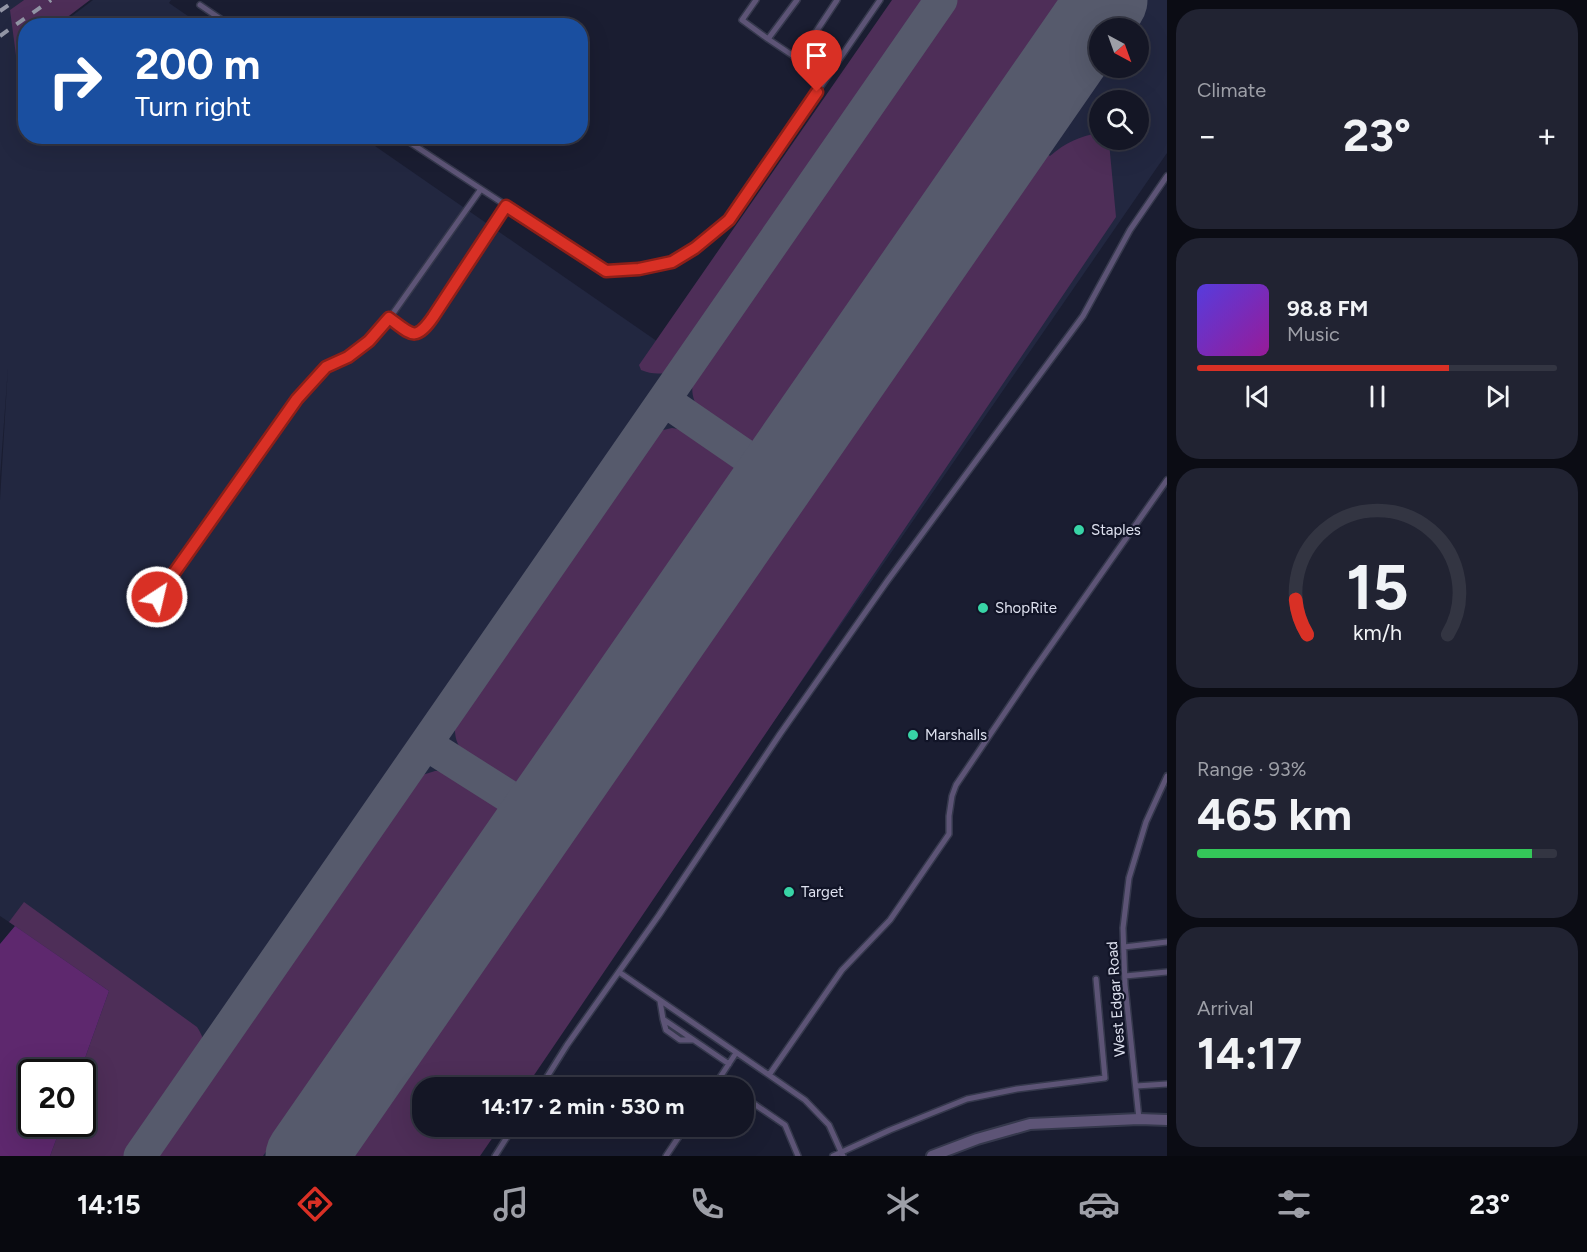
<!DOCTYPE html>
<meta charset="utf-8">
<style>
:root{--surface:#141625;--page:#212332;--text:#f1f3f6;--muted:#9d9fa7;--line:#333542;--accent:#d93025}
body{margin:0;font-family:Figtree,sans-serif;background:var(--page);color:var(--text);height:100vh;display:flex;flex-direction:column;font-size:22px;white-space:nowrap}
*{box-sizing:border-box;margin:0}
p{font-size:20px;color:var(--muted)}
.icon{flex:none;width:33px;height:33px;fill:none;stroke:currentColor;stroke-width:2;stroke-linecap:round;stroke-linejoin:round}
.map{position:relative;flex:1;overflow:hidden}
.sheet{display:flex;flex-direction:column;gap:9px;padding:9px;background:#0b0c14;width:420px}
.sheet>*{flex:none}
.hud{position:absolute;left:18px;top:18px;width:570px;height:126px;border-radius:24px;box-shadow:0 6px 24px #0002,0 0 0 2px var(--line);background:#1a4fa0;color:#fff;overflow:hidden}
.needle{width:39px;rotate:139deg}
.buttons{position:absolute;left:1089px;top:18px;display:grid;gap:12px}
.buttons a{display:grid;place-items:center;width:60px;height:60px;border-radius:50%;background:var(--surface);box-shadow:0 6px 24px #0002,0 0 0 2px var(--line);font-size:30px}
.speed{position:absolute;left:18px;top:1059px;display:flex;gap:12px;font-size:30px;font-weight:700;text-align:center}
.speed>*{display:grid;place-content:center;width:78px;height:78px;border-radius:50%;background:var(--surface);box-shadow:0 6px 24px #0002,0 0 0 2px var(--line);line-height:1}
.speed .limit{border:3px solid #111;border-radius:9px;background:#fff;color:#111}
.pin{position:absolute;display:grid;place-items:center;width:51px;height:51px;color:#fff;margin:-62px -26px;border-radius:50% 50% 50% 0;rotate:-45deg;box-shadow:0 0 6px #0007}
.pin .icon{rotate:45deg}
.me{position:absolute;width:66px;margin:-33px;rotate:35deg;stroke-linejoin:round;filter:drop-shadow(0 0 4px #0008)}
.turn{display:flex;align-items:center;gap:21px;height:126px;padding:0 18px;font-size:27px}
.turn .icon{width:78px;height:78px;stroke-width:2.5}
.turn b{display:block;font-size:42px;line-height:51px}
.big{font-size:45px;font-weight:700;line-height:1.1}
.sheet .widget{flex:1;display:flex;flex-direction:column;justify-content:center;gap:9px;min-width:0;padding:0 21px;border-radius:24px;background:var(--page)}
.sheet .dial{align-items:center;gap:0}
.dial svg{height:156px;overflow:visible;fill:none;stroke:var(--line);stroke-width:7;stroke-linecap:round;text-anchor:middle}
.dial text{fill:var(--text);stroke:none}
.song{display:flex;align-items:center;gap:18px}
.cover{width:72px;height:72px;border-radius:9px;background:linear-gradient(135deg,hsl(250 70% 55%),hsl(300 70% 35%))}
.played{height:6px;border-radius:3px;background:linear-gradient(90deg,var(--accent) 70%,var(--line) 70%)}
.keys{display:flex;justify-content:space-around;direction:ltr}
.heat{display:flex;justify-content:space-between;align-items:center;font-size:33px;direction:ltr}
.charge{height:9px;border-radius:4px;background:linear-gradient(90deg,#34c759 93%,var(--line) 0)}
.trip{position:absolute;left:412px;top:1077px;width:342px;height:60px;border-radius:24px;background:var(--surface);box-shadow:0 6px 24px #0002,0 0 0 2px var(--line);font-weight:700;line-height:60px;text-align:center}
.dock{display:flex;height:96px;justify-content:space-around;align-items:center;background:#08090f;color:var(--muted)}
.dock .icon{width:42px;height:42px}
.dock .current{color:var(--accent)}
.dock b{font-size:27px;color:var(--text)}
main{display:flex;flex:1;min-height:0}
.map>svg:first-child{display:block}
.built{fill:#222740;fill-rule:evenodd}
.green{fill:#4e2e58}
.forest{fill:#5e286e}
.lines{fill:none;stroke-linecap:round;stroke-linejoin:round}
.taxiway{stroke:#565a6c;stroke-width:33}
.runway{stroke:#565a6c;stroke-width:81}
.service-casing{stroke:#35384c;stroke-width:8}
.minor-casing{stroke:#35384c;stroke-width:14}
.service{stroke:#5d5476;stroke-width:5}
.minor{stroke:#5d5476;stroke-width:10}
.rail{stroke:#9396a6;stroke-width:4;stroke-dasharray:10 10;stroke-linecap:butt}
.route-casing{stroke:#8d1f18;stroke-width:15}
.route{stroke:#d93025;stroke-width:10}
.poi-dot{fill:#38d4a6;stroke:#111427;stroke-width:2}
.labels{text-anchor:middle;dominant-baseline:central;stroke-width:4.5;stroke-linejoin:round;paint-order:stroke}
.poi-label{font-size:15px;fill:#dee1ef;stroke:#111427;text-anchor:start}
.street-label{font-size:15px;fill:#dee1ef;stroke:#111427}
</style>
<main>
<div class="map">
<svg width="1167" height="1156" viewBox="0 0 1167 1156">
<rect width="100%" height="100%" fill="#1a1d31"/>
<path class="built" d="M 0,0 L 24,0 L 11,10 L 24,114 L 25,109 L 26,136 L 362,137 L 661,344 L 899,0 L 1167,0 L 1167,153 L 875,576 L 711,811 L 423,1088 L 423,1126 L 476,1156 L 0,1156 L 0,944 L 15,926 L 0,916 L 0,500 L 8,367 L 0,477 ZM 1100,28 L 1138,28 L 1138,68 L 1100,68 ZM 1100,100 L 1138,100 L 1138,140 L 1100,140 ZM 32,1072 L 82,1072 L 82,1124 L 32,1124 Z
M 93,0 L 171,0 L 169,3 L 201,25 L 60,25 Z"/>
<path class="green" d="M 24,0 L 90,0 L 57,25 L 26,26 L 26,109 L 24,116 L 10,10 Z
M 892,0 L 932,0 L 681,363 C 670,375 656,376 641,370 L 639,365 Z
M 956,0 L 1063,0 L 756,443 C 751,446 747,444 742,441 L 700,411 C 692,400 690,388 695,375 Z
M 1099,133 L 1100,140 L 1108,140 L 1109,142 L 1116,217 L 526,1087 L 423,1088 L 423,1126 L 500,1127 L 480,1156 L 347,1156 L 1043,151 L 1050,156 C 1065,143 1080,136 1099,133 Z
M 672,428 C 697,431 717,450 736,464 L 739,469 L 519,786 L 514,788 C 504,783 495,776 485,770 C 465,755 451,747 456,719 L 649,440 L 659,431 Z
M 435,771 C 458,770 478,791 497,804 L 500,808 L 501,812 L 263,1156 L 155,1156 L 416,777 Z
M 24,902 L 197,1027 C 203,1036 205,1043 204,1053 L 132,1156 L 50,1156 L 62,1124 L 82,1124 L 82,1072 L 80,1072 L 109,991 L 9,922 Z"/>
<path class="forest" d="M 15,926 L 109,991 L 80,1072 L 32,1072 L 32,1124 L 62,1124 L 50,1156 L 0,1156 L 0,944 Z"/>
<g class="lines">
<path class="taxiway" d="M 664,400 L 776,477
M 426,744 L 541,817
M 140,1156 L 941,0"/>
<path class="runway" d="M 306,1156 L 1107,0"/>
<g class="service-casing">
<path id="service" d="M 756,0 L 742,20 L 768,39 L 798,59 L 837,0
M 200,5 L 231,26
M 768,39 L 797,0
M 400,136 L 606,271 C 627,270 651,269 671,262 C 692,254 712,234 729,220 L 880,0
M 389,319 C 411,334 415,343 433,317 L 506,206
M 157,597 L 297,399 L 326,367 L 348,357 L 369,341 L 389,319 L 481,189
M 1124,947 L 1167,942
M 619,972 L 769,1075
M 1125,976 L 1167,972
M 660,1001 L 663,1019 L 729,1064
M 663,1019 L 666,1030 L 680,1040 L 692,1040
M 719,1079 L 731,1088
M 1136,1086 L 1167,1084
M 540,1088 L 567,1045 L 659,915 L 780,734 L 888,580 L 1083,316 L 1130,230 L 1167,176
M 713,1088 L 736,1053
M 744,1097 L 785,1125 L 798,1156
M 1139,1119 L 1125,985 L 1123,928 L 1129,878 L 1146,822 L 1167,776
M 495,1156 L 514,1126
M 666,1156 L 686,1126
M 833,1156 L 890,1130 L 967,1099 L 1017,1089 L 1105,1078 L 1096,979
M 843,1156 L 829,1125 L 805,1100 L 769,1075 L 842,970 L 890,920 L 949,834 L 949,816 L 952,796 L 956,785 L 1033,671 L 1167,480"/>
</g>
<g class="minor-casing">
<path id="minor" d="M 932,1156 L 977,1139 L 1030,1124 L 1139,1119 L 1167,1120"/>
</g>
<use href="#service" class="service"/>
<use href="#minor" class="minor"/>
<path class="rail" d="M 0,11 L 16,0
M 0,36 L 51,0"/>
</g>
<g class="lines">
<g class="route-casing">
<path id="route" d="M 157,597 L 297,399 L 326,367 L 348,357 L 369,341 L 389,318 C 411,334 415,343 433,317 L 506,206 L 606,271 L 639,269 L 672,262 L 695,248 L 729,220 L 817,92"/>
</g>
<use href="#route" class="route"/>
</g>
<g class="poi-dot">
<circle cx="1079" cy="530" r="6"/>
<circle cx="983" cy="608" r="6"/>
<circle cx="913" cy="735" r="6"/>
<circle cx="789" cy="892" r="6"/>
</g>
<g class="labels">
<g class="poi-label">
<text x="1091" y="530">Staples</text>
<text x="995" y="608">ShopRite</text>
<text x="925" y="735">Marshalls</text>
<text x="801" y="892">Target</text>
</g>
<g class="street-label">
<text transform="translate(1116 999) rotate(-94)">West Edgar Road</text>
</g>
</g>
</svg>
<div class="buttons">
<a><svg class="needle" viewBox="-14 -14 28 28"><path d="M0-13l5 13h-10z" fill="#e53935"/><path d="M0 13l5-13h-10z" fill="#9d9fa7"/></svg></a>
<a><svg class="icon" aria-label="search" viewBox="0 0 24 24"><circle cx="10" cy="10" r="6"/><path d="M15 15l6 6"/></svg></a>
</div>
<div class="speed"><div class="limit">20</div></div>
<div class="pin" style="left:817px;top:92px;background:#d93025"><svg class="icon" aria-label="arrive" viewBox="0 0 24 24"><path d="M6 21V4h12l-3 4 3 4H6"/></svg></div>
<svg class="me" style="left:157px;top:597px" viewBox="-20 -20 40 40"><circle r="17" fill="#d93025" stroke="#fff" stroke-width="3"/><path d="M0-11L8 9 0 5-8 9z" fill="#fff"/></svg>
<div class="trip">14:17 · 2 min · 530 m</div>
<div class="hud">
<div class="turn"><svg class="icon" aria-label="right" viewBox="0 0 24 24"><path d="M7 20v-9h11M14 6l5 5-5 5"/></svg><div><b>200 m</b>Turn right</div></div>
</div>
</div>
<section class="sheet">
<div class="widget"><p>Climate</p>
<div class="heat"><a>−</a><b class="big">23°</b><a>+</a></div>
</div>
<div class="widget">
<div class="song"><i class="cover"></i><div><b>98.8 FM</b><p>Music</p></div></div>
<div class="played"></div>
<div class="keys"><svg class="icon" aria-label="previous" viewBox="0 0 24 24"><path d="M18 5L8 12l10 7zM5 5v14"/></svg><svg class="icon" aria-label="pause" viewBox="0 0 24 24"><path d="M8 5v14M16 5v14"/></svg><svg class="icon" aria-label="next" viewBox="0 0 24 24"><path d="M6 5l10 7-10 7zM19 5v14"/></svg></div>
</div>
<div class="widget dial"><svg viewBox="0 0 100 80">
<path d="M14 69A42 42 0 1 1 86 69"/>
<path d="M14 69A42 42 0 0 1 8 51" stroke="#d93025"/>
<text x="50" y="56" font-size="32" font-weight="700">15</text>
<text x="50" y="72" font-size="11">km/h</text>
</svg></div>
<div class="widget"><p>Range · 93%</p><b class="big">465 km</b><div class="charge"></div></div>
<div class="widget"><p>Arrival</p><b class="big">14:17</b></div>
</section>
</main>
<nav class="dock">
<b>14:15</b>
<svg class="icon current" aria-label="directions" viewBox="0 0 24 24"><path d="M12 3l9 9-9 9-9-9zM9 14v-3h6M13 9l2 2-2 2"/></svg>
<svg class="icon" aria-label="music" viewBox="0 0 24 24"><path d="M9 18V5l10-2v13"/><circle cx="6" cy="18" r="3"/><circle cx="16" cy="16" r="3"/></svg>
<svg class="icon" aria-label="phone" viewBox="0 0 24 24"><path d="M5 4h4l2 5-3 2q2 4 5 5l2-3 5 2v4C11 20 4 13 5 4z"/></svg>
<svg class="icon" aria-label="climate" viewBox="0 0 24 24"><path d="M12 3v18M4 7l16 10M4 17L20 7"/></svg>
<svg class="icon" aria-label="car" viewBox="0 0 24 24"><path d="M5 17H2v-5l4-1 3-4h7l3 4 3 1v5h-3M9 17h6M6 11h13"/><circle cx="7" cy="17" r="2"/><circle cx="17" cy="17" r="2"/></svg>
<svg class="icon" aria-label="filters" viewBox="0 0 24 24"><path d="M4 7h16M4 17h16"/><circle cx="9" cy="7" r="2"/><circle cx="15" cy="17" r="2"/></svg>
<b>23°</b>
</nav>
